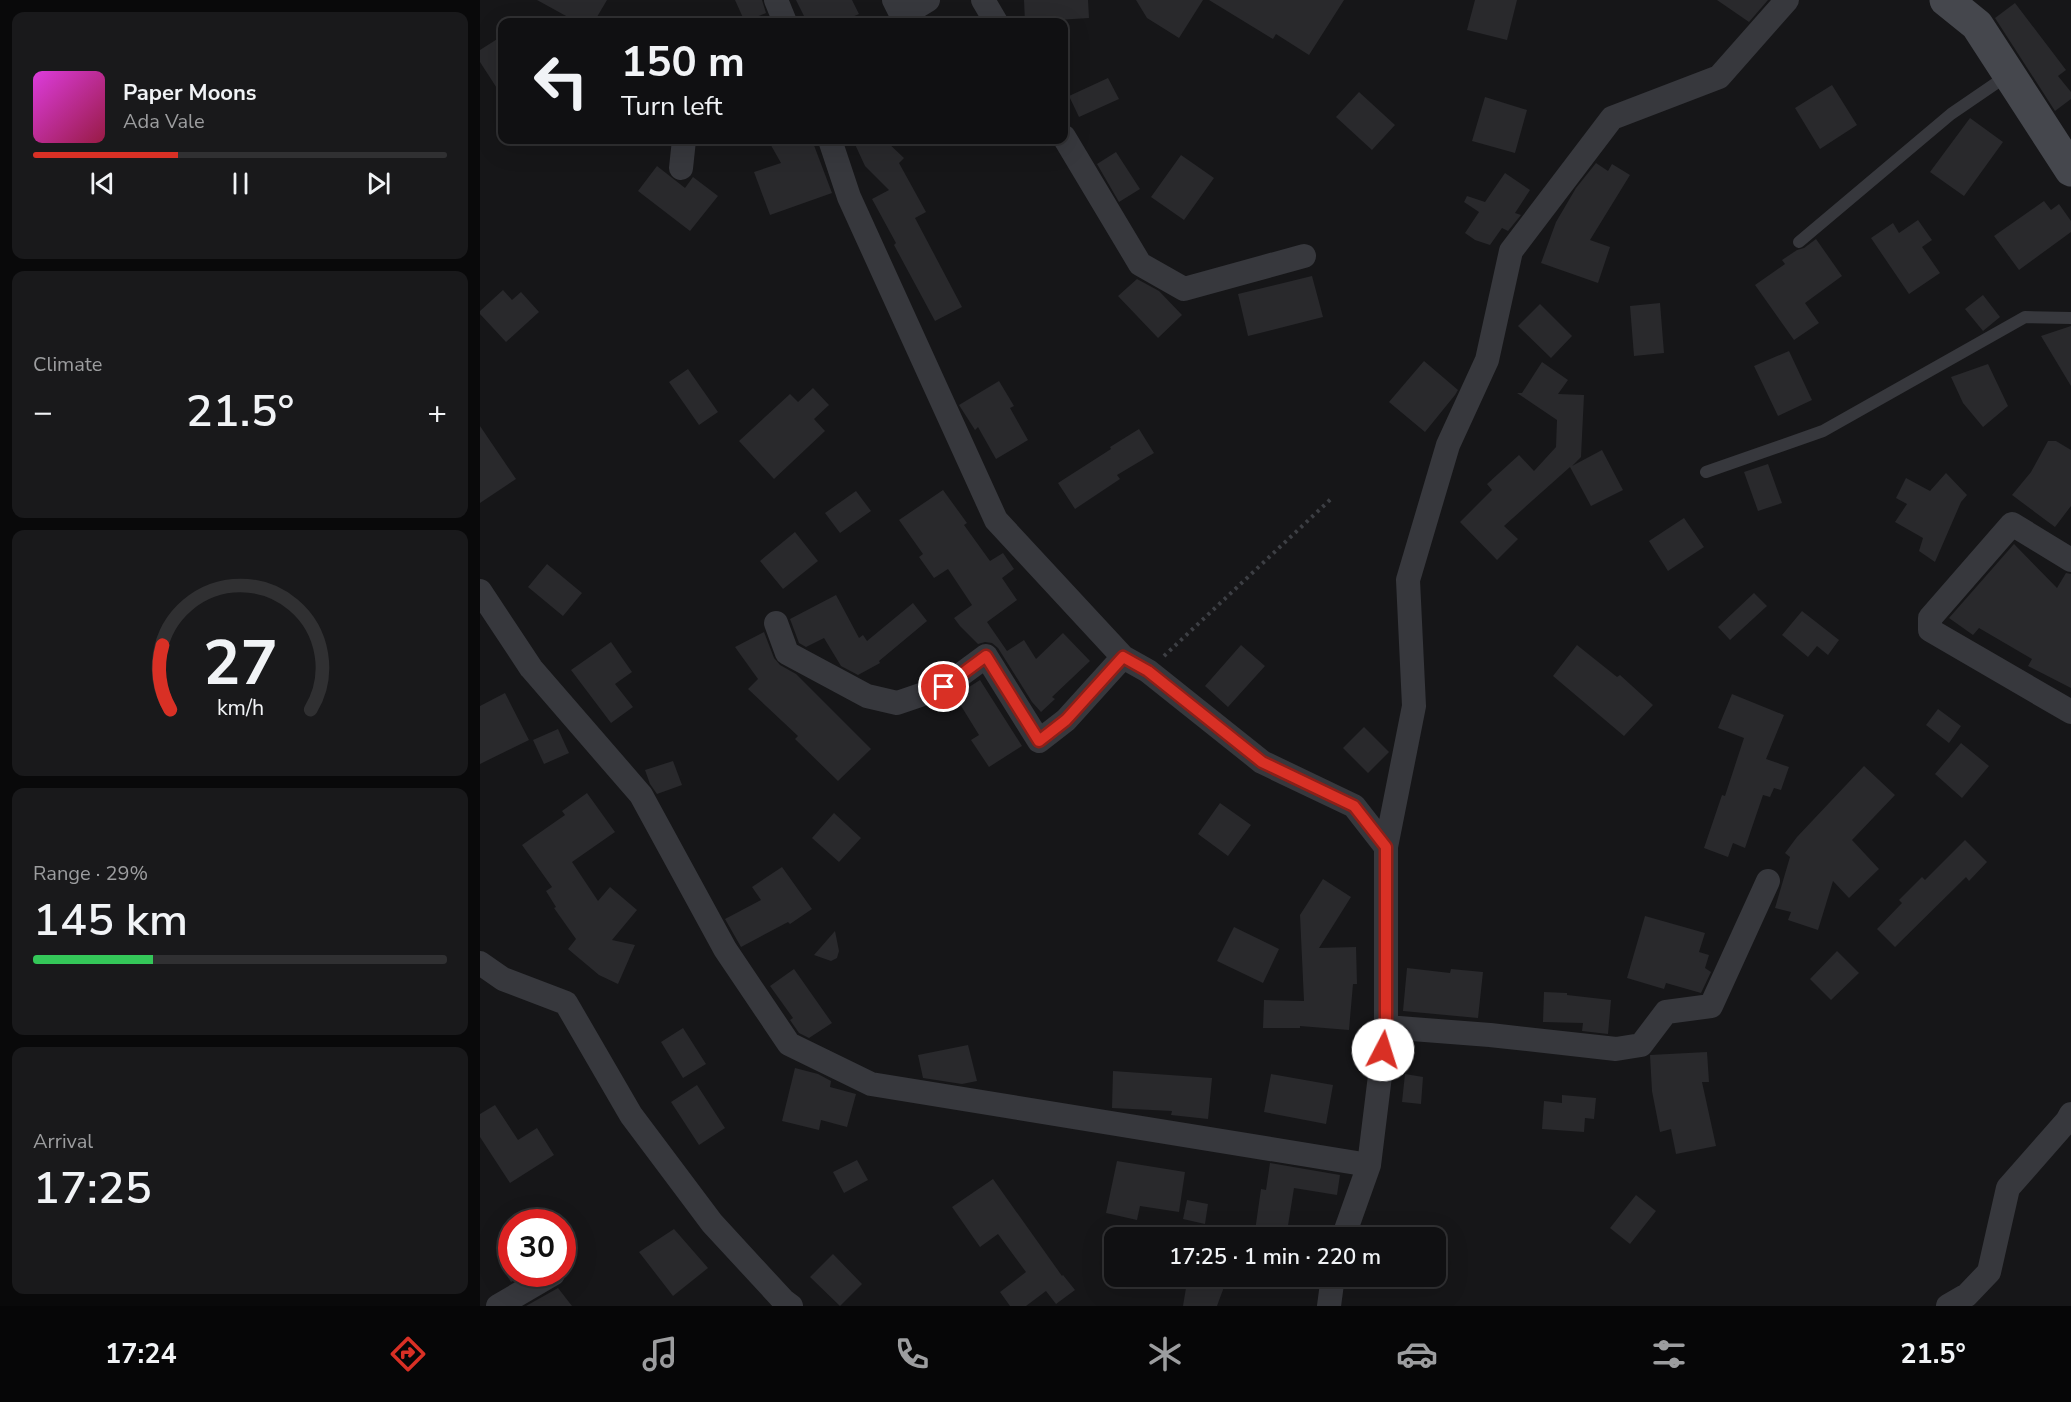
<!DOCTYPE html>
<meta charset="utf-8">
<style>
:root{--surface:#101012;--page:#19191b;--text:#f1f3f6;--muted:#9c9d9f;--line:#303032;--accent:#d93025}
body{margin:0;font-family:"Nunito Sans",sans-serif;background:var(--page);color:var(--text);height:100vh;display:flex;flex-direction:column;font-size:22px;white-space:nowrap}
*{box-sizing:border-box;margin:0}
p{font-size:20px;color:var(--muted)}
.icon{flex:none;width:33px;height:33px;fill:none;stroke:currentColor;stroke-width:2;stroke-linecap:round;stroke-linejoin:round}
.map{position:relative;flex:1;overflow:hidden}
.panel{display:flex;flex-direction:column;gap:12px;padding:12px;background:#09090a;width:480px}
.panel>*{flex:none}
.banner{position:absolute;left:18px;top:18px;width:570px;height:126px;border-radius:12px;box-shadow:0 6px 24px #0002,0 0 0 2px var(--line);background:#101012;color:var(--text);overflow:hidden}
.speed{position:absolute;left:18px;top:1209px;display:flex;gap:12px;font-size:30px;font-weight:700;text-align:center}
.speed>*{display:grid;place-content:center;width:78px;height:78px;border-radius:50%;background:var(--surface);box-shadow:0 6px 24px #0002,0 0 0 2px var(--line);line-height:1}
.speed .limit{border:9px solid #d22;background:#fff;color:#111}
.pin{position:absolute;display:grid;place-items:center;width:51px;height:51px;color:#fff;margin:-26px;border:3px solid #fff;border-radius:50%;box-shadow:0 2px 6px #0007}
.me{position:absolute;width:66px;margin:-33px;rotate:5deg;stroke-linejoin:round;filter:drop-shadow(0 0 4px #0008)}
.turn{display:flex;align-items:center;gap:21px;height:126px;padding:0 24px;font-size:27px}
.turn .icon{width:78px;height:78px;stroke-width:2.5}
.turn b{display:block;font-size:42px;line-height:51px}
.big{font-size:45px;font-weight:600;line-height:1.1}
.panel .widget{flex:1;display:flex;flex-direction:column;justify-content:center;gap:9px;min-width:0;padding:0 21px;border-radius:12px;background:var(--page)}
.panel .dial{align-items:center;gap:0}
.dial svg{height:156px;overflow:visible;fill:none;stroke:var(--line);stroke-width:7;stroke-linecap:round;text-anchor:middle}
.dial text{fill:var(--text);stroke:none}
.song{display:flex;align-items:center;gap:18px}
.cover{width:72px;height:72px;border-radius:9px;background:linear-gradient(135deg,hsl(300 70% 55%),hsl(340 70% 35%))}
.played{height:6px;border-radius:3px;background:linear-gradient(90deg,var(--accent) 35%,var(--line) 35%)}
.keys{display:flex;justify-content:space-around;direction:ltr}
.heat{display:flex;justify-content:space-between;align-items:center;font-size:33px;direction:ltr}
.charge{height:9px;border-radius:4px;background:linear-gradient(90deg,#34c759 29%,var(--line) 0)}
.trip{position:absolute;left:624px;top:1227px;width:342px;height:60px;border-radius:12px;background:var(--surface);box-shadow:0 6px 24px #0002,0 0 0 2px var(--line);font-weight:600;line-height:60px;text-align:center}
.tabs{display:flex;height:96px;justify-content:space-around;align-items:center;background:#060607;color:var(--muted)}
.tabs .icon{width:42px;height:42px}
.tabs .active{color:var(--accent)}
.tabs b{font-size:27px;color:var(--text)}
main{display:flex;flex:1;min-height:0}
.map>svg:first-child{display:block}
.building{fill:#29292c}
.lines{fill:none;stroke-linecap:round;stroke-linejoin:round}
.path{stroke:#3d3f44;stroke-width:4;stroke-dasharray:3 4.5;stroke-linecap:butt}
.service{stroke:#37383d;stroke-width:12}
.minor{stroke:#37383d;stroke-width:24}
.secondary{stroke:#45474d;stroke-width:33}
.route-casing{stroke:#8d1f18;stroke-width:15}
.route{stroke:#d93025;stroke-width:10}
</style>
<main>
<section class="panel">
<div class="widget">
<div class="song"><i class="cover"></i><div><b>Paper Moons</b><p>Ada Vale</p></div></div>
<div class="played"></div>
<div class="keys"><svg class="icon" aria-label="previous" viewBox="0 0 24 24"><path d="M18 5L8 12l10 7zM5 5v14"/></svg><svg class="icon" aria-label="pause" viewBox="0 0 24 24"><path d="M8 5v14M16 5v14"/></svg><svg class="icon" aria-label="next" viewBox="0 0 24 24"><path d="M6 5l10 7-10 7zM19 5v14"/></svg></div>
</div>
<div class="widget"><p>Climate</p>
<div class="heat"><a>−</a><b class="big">21.5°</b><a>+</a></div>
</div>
<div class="widget dial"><svg viewBox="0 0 100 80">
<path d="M14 69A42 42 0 1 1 86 69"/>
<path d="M14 69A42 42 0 0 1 10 36" stroke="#d93025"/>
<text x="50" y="56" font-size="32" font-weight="700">27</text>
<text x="50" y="72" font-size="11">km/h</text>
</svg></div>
<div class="widget"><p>Range · 29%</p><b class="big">145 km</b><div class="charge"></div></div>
<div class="widget"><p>Arrival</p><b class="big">17:25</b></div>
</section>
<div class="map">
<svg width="1591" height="1306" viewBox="0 0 1591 1306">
<rect width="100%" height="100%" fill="#161618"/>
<path class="building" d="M 57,0 L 127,0 L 114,22 L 97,22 Z
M 255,0 L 282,0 L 286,13 L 265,22 Z
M 316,0 L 372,0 L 379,14 L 361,22 L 327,22 Z
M 544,0 L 608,0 L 609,18 L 545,22 Z
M 656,0 L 723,0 L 699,38 L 667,18 Z
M 729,0 L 864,0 L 829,55 L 796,34 L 793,39 Z
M 995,0 L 1037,0 L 1027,40 L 987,30 Z
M 1237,0 L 1288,0 L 1269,22 Z
M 1535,3 L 1586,70 L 1578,76 L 1591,92 L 1591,99 L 1575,111 L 1515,18 Z
M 22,36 L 22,96 L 0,62 L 0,50 Z
M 628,78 L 639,99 L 599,117 L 589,96 Z
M 1352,85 L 1377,125 L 1340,149 L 1315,108 Z
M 879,92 L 915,125 L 892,150 L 856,117 Z
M 1005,97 L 1047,110 L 1035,153 L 992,141 Z
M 1490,118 L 1523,142 L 1484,196 L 1450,172 Z
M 288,140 L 332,140 L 352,193 L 290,215 L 274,172 L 301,163 Z
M 373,140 L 405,140 L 424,158 L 419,163 L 446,212 L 435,218 L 482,307 L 455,321 L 414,245 L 416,243 L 392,199 L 409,190 L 385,166 Z
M 636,152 L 660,189 L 639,202 L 617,164 Z
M 701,155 L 734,178 L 704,220 L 671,197 Z
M 1116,163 L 1128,171 L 1132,164 L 1150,175 L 1110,240 L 1130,247 L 1118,283 L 1061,263 L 1076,222 L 1096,188 Z
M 177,166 L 205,188 L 213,177 L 238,196 L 210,231 L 158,191 Z
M 1025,173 L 1050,190 L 1035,213 L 1041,215 L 1028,231 L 1022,228 L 1010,245 L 995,240 L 985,233 L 999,212 L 984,202 L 987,196 L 1005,202 Z
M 1564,201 L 1571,210 L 1579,204 L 1591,221 L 1591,232 L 1539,270 L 1514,236 Z
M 1438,220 L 1452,240 L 1442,247 L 1460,273 L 1429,294 L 1391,238 L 1413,223 L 1419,233 Z
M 1336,239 L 1362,276 L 1325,303 L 1339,323 L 1314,340 L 1275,285 L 1305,264 L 1302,260 L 1317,250 L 1324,248 Z
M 832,276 L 843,317 L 768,336 L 758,294 Z
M 657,279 L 679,291 L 702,315 L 678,338 L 638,296 Z
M 23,290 L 32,300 L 41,292 L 59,312 L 26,342 L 0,314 L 0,311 Z
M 1503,295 L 1520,317 L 1503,331 L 1485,309 Z
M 1180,303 L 1184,353 L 1154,356 L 1150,306 Z
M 1060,304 L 1092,336 L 1071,358 L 1038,326 Z
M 1591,326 L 1591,386 L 1561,336 Z
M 1309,351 L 1332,400 L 1298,416 L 1274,366 Z
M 944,361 L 978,390 L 975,395 L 945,432 L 909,402 Z
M 1062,362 L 1088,380 L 1078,394 L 1104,395 L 1101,457 L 1092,466 L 1122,450 L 1143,490 L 1111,506 L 1090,467 L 1024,526 L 1038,539 L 1017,560 L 980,522 L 1012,490 L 1007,484 L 1039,455 L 1054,471 L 1076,447 L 1077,420 L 1037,393 L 1042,393 Z
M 1508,364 L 1528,406 L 1503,427 L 1483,403 L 1471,377 Z
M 208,369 L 238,412 L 219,425 L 189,382 Z
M 519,381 L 534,406 L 530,408 L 548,440 L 516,459 L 498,427 L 495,430 L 479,405 Z
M 333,388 L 349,405 L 334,419 L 345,431 L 294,479 L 259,441 L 310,394 L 318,402 Z
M 0,426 L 36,479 L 0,503 Z
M 659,429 L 674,453 L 637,475 L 640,479 L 595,509 L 578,483 L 631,449 L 630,447 Z
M 1568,441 L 1576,441 L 1591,450 L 1591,506 L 1575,527 L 1532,495 L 1551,472 Z
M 1288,464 L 1302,503 L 1278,511 L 1264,472 Z
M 1466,473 L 1487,495 L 1481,502 L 1455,562 L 1439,551 L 1443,538 L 1415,522 L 1427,504 L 1416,498 L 1426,478 L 1450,491 Z
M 463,490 L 487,523 L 484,525 L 510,561 L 523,553 L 534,569 L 522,578 L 537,600 L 507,622 L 527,651 L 544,640 L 556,659 L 583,633 L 610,661 L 572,697 L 575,699 L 561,712 L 552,702 L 518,648 L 512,643 L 505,642 L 498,644 L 480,626 L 474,618 L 492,605 L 468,569 L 454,578 L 439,557 L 443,554 L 419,520 Z
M 376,491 L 391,511 L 360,533 L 345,513 Z
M 1204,518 L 1224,547 L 1188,571 L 1169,541 Z
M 315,532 L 338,561 L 303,589 L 280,561 Z
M 1534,544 L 1577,588 L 1586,573 L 1591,574 L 1591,688 L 1548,666 L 1552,659 L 1499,628 L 1493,635 L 1469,618 Z
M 67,564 L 102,593 L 83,616 L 48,587 Z
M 1274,593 L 1287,606 L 1250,640 L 1238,627 Z
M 356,595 L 379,638 L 383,635 L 387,641 L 433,603 L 447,621 L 399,661 L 400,663 L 378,675 L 361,666 L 344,638 L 326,647 L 319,643 L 310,619 Z
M 1322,611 L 1359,640 L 1348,655 L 1337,646 L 1328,657 L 1302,635 Z
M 284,632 L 294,658 L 300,665 L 316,674 L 391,749 L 358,781 L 315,739 L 318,736 L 268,689 L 278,679 L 255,647 Z
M 131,642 L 152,672 L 135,684 L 153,707 L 131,723 L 91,670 Z
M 761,645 L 785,666 L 748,707 L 725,686 Z
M 1097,645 L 1137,677 L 1140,675 L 1173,705 L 1144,736 L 1073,676 Z
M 500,680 L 542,746 L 509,767 L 491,740 L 499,735 L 475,696 Z
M 25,693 L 49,740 L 0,764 L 0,706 Z
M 1252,694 L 1304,715 L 1286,759 L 1309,767 L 1301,790 L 1294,788 L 1290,797 L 1283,795 L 1265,848 L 1253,843 L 1248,857 L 1224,848 L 1242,795 L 1245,796 L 1264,738 L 1238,728 Z
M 1458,709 L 1481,726 L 1469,743 L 1446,725 Z
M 884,727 L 909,752 L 888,773 L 863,748 Z
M 78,729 L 89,753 L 64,764 L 53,740 Z
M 1481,743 L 1509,766 L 1482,798 L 1455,774 Z
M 193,761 L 202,785 L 177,794 L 170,784 L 165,770 Z
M 1384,766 L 1415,795 L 1372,840 L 1399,869 L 1369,898 L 1353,881 L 1338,930 L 1308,920 L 1311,912 L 1295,908 L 1310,857 L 1305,853 L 1317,837 Z
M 107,793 L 135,832 L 92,862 L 118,901 L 130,887 L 157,910 L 132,940 L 155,945 L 138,984 L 119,975 L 88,949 L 96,939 L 74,908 L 76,907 L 66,891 L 72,887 L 42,845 L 85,815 L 82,811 Z
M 740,803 L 771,825 L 748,856 L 718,834 Z
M 354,813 L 381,838 L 359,862 L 332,838 Z
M 1485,840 L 1507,862 L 1489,881 L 1486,877 L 1415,947 L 1397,929 L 1422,903 L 1419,900 L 1442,877 L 1445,880 Z
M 302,867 L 332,909 L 310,924 L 308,922 L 261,947 L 245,919 L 281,900 L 272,887 Z
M 843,879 L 871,897 L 839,948 L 876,947 L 877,984 L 873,984 L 869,1030 L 820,1026 L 820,1028 L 783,1028 L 784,1000 L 824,1001 L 820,915 Z
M 1165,916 L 1225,933 L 1219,952 L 1229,955 L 1225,968 L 1231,972 L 1221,993 L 1186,983 L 1184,989 L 1147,978 Z
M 754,927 L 799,949 L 783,983 L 737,961 Z
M 355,931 L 359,951 L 357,958 L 351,961 L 334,955 Z
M 1357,951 L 1379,973 L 1351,1000 L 1330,979 Z
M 927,968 L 970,973 L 971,969 L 1003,972 L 998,1018 L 923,1011 Z
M 314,969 L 352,1023 L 329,1038 L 319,1033 L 310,1020 L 313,1018 L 290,986 Z
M 1064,992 L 1087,993 L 1087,995 L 1131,1000 L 1128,1034 L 1102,1031 L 1103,1023 L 1063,1022 Z
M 203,1028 L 226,1064 L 203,1078 L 181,1042 Z
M 488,1045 L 497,1081 L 482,1084 L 443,1078 L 438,1055 Z
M 1227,1052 L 1229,1082 L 1222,1082 L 1236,1146 L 1196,1154 L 1191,1129 L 1180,1132 L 1172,1091 L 1170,1055 Z
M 315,1068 L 338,1074 L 351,1081 L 350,1087 L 376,1094 L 367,1127 L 341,1120 L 339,1130 L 302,1121 Z
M 633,1071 L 732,1078 L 728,1119 L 691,1115 L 692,1111 L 632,1108 Z
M 791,1074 L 853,1085 L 846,1124 L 784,1112 Z
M 925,1074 L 943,1077 L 941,1104 L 922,1102 Z
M 217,1085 L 245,1128 L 219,1145 L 191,1102 Z
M 1082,1095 L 1116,1098 L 1114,1119 L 1105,1118 L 1104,1132 L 1062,1129 L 1064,1101 L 1082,1103 Z
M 15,1105 L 38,1140 L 57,1128 L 74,1155 L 30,1183 L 0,1137 L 0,1114 Z
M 377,1160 L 388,1180 L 364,1193 L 353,1172 Z
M 637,1161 L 705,1172 L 699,1212 L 660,1206 L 657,1220 L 626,1213 Z
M 790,1163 L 860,1175 L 857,1195 L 814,1188 L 806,1238 L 774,1238 L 781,1189 L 786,1190 Z
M 513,1179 L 582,1276 L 583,1275 L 595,1290 L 576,1304 L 566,1291 L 546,1306 L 530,1306 L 520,1292 L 546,1272 L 518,1234 L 500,1247 L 472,1207 Z
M 1156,1195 L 1176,1211 L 1150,1244 L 1130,1228 Z
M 707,1200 L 728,1204 L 725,1224 L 703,1219 Z
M 194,1229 L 228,1268 L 193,1296 L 159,1252 Z
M 353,1254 L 382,1284 L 360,1306 L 330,1277 Z
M 26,1274 L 46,1274 L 31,1282 Z
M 708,1276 L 748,1276 L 737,1306 L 703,1306 Z
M 78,1288 L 92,1306 L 46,1306 Z"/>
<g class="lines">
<path class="path" d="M 684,656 L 852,498"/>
<path class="service" d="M 1319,242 L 1471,114 L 1528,75
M 1226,472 L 1343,431 L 1545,317 L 1591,318"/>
<path class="minor" d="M 296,0 L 305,22
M 414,0 L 422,16 L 448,0
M 503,0 L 516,22
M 584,137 L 660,264 L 704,289 L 824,256
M 350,140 L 369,197 L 516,520 L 643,657 L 668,671 L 782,762 L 874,806 L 906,847
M 201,168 L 204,140
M 1591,560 L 1532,524 L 1450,618 L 1450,630 L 1591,712
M 0,591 L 51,668 L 161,795 L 245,949 L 309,1044 L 391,1084 L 889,1165
M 296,623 L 307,653 L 387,696 L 417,703 L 464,687 L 506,656 L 559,741 L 586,720 L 643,657
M 0,963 L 23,979 L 86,1003 L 151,1115 L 232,1223 L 303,1300 L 311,1306
M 906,1027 L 1010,1035 L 1136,1049 L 1161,1045 L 1186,1012 L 1231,1006 L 1288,881
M 863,1238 L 889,1165 L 906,1027 L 906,847 L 934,706 L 928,580 L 968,445 L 1007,360 L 1031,251 L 1132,118 L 1239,77 L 1307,0
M 18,1306 L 73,1274
M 849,1306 L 853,1276
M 1468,1306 L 1487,1295 L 1509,1272 L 1528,1188 L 1587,1121 L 1591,1114"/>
<path class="secondary" d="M 1466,0 L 1497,25 L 1591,170"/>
</g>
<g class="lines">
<g class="route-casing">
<path id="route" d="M 464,687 L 506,656 L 559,741 L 586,720 L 643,657 L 668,671 L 782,762 L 874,806 L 906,847 L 906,1027 L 903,1050"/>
</g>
<use href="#route" class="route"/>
</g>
</svg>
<div class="speed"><div class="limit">30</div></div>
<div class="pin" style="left:464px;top:687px;background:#d93025"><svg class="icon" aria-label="arrive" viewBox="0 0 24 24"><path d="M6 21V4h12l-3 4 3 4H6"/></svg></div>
<svg class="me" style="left:903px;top:1050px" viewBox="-20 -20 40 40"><circle r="19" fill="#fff"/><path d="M0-13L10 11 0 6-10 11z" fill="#d93025"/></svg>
<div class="trip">17:25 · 1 min · 220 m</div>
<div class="banner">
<div class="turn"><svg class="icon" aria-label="left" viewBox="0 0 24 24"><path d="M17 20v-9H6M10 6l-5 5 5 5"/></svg><div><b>150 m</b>Turn left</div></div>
</div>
</div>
</main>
<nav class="tabs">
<b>17:24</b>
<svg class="icon active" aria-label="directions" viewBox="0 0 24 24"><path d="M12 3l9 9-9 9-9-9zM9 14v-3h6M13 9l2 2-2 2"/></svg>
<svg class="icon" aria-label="music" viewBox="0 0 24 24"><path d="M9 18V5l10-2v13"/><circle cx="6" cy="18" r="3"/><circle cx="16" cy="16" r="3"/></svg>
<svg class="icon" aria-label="phone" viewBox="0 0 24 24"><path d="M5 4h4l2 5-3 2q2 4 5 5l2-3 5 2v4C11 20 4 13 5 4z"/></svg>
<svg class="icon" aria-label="climate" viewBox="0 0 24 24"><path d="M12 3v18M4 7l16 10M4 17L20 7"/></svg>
<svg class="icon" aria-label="car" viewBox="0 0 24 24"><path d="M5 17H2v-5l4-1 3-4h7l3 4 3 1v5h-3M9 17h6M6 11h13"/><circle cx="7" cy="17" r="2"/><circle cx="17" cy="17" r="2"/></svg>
<svg class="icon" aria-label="filters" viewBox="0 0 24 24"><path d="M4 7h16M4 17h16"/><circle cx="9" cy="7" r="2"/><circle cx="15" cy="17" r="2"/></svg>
<b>21.5°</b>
</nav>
